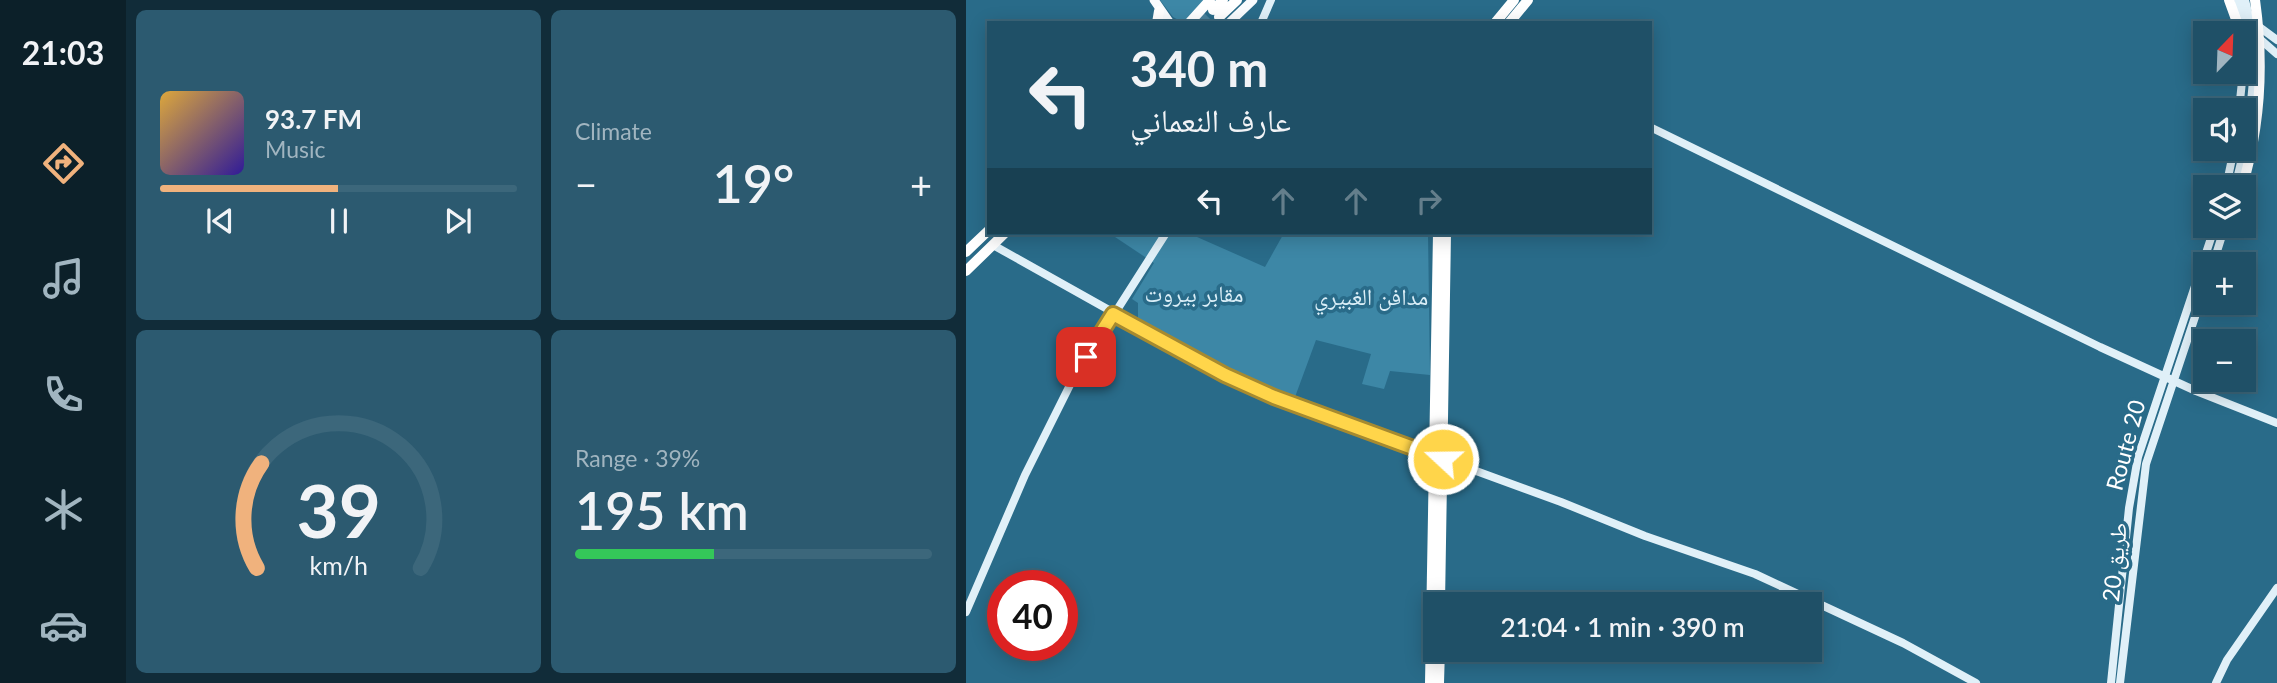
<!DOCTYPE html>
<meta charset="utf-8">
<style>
:root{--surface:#1f5067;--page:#2c5a70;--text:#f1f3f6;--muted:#a1b5c0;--line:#3c677b;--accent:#f0b27d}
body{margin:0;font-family:Lato,"Noto Naskh Arabic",sans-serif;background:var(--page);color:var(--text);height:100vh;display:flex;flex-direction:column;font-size:26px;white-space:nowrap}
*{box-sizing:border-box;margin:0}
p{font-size:23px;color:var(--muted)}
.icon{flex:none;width:38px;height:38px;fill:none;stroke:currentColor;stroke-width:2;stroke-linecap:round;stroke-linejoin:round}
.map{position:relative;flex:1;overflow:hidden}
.drawer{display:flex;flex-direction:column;gap:10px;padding:10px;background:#112c39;width:840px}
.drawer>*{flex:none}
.banner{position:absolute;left:21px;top:21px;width:665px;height:214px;border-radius:0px;box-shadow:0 4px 18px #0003,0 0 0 2px var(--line);background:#1f5067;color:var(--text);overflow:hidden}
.needle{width:46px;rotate:23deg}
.buttons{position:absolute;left:1227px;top:21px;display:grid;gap:14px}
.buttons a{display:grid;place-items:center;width:63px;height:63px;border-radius:0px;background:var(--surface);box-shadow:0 4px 18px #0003,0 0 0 2px var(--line);font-size:35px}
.speed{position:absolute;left:21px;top:570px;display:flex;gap:14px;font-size:35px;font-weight:700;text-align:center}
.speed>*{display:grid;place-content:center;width:91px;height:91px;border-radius:50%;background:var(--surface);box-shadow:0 4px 18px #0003,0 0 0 2px var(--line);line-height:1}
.speed .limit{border:10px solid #d22;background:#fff;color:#111}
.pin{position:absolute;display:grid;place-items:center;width:60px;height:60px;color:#fff;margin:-30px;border-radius:14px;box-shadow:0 4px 10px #0006}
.me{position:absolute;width:77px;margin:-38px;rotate:291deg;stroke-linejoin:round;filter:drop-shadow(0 0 5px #0008)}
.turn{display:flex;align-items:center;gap:24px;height:147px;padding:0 28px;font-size:32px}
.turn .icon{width:91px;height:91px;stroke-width:2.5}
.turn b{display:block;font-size:49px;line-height:60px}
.lanes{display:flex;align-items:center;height:66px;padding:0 28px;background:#0003;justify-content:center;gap:35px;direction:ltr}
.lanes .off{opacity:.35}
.big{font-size:52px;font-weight:600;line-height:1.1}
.drawer .card{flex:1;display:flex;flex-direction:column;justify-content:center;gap:10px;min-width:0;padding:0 24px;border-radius:10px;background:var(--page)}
.drawer .dial{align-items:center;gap:0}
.dial svg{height:182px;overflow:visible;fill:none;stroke:var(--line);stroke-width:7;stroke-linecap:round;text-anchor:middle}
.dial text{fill:var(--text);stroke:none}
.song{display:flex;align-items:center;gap:21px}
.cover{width:84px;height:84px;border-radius:10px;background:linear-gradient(135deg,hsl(40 70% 55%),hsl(250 70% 35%))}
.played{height:7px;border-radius:4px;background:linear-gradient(90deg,var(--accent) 50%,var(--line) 50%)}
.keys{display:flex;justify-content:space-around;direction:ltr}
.heat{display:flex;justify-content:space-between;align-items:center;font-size:38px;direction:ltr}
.charge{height:10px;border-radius:5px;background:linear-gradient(90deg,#34c759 39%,var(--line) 0)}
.drawer .tiles{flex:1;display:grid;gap:10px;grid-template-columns:repeat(2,1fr)}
.trip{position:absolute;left:457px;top:592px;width:399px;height:70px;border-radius:0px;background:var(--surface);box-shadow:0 4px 18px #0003,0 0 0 2px var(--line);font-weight:600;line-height:70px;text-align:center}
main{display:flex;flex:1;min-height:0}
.tab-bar{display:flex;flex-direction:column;width:126px;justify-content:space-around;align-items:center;background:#0c2029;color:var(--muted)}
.tab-bar .icon{width:49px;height:49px}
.tab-bar .selected{color:var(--accent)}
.tab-bar b{font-size:32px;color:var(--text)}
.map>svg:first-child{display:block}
.green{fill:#3d87a6}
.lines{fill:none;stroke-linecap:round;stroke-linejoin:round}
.secondary-tunnel{stroke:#49819b;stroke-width:8;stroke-dasharray:8 4;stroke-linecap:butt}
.highway-tunnel{stroke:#49819b;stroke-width:10;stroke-dasharray:10 5;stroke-linecap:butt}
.secondary{stroke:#e0f0f8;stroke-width:8}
.primary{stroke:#f9fcfe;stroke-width:9}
.highway{stroke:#fff;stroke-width:10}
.route-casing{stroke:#a68a30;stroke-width:18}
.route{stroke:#ffd54a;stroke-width:12}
.labels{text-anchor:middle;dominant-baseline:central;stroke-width:7;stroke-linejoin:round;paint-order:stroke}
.park-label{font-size:23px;fill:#daeef7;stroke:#296b89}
.street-label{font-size:23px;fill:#fff;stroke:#296b89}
</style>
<main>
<nav class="tab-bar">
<b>21:03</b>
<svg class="icon selected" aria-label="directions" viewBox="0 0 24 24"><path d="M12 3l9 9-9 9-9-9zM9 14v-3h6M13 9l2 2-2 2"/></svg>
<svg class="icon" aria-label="music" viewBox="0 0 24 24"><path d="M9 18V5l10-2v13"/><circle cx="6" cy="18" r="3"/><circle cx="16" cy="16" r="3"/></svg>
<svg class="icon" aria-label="phone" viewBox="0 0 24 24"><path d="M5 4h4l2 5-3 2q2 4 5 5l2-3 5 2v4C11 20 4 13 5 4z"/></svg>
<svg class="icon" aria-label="climate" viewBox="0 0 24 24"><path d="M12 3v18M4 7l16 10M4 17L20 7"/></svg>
<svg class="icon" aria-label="car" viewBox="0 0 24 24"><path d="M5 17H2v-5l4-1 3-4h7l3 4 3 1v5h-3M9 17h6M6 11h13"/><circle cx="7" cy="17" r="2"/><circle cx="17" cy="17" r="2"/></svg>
</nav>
<section class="drawer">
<div class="tiles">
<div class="card">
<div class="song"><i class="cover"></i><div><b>93.7 FM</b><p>Music</p></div></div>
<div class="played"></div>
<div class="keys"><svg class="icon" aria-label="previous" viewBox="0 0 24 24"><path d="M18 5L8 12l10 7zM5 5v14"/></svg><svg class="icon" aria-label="pause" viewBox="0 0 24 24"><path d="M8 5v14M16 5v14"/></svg><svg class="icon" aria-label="next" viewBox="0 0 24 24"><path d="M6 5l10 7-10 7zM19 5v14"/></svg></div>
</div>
<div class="card"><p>Climate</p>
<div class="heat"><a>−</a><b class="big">19°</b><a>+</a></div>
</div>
<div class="card dial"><svg viewBox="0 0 100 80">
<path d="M14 69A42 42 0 1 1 86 69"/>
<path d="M14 69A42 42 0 0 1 16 23" stroke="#f0b27d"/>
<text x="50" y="56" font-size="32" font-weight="700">39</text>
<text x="50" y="72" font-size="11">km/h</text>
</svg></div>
<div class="card"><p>Range · 39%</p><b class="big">195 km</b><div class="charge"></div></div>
</div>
</section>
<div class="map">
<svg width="1311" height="683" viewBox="0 0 1311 683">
<rect width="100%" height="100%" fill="#296b89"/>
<path class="green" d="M 194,0 L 239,0 L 218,23 L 207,17 Z
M 143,233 L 222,233 L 299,267 L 318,233 L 462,233 L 464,375 L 424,371 L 418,389 L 396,384 L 405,354 L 350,340 L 329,397 L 250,365 L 172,325 L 172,303 L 166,299 L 188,263 Z"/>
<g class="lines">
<path class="secondary-tunnel" d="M 1286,31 L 1288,70"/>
<path class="highway-tunnel" d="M 234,23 L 247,10"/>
<path class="secondary" d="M 1272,0 L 1279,32 L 1278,68
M 1279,0 L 1287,33 L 1311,54
M 295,23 L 305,0
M 1292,26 L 1311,40
M 1273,110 L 1277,72
M 684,127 L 1134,347 L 1230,391 L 1311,423
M 1260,187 L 1268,149
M 1269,187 L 1282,134 L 1288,70
M 27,245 L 259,375 L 308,397 L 595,502 L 679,536 L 789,574 L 937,643 L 1010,683
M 1247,264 L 1259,226
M 0,612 L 59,475 L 107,379 L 200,233
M 1145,683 L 1163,508 L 1172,457 L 1249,226
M 1154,683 L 1180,464 L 1239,287
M 1250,683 L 1261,660 L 1311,588"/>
<path class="primary" d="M 188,0 L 204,23
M 263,23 L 287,0"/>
<path class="highway" d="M 1263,0 L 1271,22 L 1279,32
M 247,10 L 257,0
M 253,17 L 271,0
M 224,22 L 244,0
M 191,23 L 193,11
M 529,23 L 548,0
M 543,23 L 562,0
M 1276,187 C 1295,125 1298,64 1289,0
M 0,252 L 23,230
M 0,271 L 39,233
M 474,604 L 480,233
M 464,683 L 472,233
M 473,683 L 474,649"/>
</g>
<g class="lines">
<g class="route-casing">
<path id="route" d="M 120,357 L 147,314 L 259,375 L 308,397 L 477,459"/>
</g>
<use href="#route" class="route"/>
</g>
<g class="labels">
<g class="park-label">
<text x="228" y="293">مقابر بيروت</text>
<text x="405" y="296">مدافن الغبيري</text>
</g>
<g class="street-label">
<text transform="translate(1159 445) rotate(-75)">Route 20</text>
<text transform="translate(1148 562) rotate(-84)">طريق 20</text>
</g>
</g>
</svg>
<div class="buttons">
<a><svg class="needle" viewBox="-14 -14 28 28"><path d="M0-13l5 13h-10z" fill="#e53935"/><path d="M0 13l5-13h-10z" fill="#a1b5c0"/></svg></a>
<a><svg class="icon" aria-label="sound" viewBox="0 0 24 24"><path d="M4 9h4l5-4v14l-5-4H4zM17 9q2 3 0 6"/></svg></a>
<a><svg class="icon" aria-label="layers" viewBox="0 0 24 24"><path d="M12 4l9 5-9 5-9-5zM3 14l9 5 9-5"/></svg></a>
<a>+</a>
<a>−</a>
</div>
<div class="speed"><div class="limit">40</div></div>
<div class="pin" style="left:120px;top:357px;background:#d93025"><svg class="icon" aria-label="arrive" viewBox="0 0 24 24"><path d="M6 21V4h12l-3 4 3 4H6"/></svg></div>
<svg class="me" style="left:477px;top:459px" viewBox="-20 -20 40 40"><circle r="17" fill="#ffd54a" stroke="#fff" stroke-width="3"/><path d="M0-11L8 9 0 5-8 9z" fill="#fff"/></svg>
<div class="trip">21:04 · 1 min · 390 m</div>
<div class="banner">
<div class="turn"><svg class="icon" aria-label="left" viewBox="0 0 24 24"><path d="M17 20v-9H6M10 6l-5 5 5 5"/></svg><div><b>340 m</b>عارف النعماني</div></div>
<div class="lanes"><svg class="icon" aria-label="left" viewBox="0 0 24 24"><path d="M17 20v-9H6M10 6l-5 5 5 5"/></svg><svg class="icon off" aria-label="ahead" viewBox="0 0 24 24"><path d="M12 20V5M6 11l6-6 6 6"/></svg><svg class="icon off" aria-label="ahead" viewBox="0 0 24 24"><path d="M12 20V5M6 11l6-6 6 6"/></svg><svg class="icon off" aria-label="right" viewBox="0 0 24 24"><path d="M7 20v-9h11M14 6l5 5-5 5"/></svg></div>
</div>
</div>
</main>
